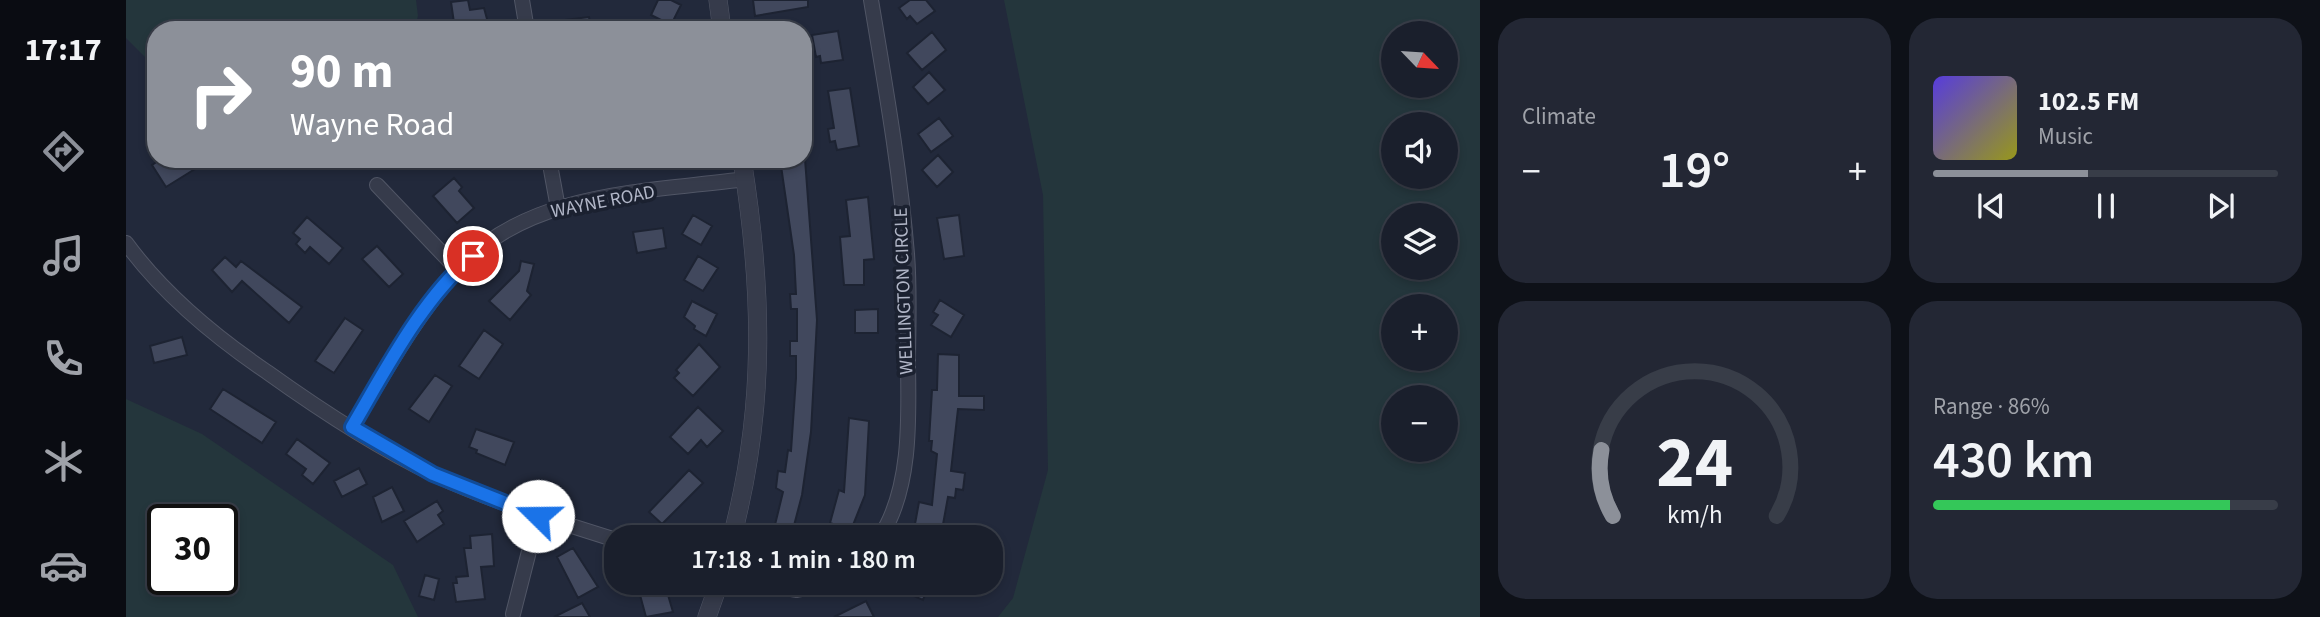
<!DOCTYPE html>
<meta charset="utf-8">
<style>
:root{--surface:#1a1f2c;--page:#232734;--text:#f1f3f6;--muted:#9fa2a9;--line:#383d48;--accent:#8c9099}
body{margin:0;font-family:"Source Sans 3",sans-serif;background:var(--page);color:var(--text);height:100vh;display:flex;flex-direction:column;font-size:26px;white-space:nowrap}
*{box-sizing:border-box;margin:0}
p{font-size:23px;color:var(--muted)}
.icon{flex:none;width:38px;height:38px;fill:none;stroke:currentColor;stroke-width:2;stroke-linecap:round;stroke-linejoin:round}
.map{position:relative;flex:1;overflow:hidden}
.drawer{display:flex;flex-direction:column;gap:18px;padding:18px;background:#0e1118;width:840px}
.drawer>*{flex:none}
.guide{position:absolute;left:21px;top:21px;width:665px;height:147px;border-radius:28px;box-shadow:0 4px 10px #0003,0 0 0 2px var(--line);background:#8c9099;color:#fff;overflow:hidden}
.needle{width:46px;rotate:115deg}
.controls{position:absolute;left:1255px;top:21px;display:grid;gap:14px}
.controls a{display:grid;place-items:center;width:77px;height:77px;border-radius:50%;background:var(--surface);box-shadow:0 4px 10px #0003,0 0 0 2px var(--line);font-size:35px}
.speed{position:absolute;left:21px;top:504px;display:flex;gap:14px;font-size:35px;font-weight:700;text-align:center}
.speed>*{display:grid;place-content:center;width:91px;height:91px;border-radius:50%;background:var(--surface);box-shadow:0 4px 10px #0003,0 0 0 2px var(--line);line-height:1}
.speed .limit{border:4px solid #111;border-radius:10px;background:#fff;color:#111}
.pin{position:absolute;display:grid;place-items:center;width:60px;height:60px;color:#fff;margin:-30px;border:4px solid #fff;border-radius:50%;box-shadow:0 2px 7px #0007}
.me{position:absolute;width:77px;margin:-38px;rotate:292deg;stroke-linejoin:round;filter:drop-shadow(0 0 5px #0008)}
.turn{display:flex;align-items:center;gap:24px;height:147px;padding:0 28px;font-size:32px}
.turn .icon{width:91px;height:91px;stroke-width:2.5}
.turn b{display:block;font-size:49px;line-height:60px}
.big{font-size:52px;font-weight:600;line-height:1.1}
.drawer .tile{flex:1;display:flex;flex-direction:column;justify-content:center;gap:10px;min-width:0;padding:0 24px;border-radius:28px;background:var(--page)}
.drawer .dial{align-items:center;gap:0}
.dial svg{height:182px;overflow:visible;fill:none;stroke:var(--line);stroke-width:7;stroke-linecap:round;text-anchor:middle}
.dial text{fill:var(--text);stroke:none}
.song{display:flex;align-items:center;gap:21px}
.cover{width:84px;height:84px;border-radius:10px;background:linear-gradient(135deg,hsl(250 70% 55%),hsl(60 70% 35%))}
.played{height:7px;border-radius:4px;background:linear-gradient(90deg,var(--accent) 45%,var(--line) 45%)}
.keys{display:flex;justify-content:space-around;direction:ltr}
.heat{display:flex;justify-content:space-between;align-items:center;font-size:38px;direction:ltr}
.charge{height:10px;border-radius:5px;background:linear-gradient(90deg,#34c759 86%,var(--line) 0)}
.drawer .tiles{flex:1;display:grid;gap:18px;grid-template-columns:repeat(2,1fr)}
.trip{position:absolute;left:478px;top:525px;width:399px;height:70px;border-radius:28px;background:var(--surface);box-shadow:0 4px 10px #0003,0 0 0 2px var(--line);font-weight:600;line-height:70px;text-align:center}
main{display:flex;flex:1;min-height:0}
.menu{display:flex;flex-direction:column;width:126px;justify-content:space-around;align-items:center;background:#0a0c12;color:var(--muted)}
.menu .icon{width:49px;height:49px}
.menu .on{color:var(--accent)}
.menu b{font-size:32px;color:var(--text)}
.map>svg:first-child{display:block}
.green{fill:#24363c;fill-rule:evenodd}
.building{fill:#41485d;stroke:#1d2332;stroke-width:2}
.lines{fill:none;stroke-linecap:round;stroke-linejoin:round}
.minor-casing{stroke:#515666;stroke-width:16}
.tertiary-casing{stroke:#515666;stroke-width:19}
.minor{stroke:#363b4b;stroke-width:14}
.tertiary{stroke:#363b4b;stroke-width:18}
.route-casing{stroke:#114b97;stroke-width:18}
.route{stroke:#1a73e8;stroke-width:12}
.labels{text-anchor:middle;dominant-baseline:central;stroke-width:7;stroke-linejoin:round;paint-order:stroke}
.street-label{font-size:19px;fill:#b1b6c7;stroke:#1b2130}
</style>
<main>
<nav class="menu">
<b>17:17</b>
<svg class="icon on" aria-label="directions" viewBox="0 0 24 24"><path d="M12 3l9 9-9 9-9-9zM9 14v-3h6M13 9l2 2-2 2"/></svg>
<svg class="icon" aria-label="music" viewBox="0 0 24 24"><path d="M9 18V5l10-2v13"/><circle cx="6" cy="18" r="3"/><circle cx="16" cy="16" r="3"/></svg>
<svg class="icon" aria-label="phone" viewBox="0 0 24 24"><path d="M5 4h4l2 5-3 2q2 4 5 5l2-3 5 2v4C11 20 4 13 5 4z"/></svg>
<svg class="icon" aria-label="climate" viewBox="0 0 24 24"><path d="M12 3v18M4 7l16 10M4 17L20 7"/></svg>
<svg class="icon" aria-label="car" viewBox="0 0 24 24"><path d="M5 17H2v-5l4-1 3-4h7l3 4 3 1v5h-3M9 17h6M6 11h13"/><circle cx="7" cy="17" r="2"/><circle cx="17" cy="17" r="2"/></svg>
</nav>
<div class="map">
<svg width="1354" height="617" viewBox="0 0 1354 617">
<rect width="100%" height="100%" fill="#22293b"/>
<path class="green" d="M 0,0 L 290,0 L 292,16 L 288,30 L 30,30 L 30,68 L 0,38 Z
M 878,0 L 1354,0 L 1354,617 L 872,617 L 887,598 L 922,470 L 917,195 ZM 1267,33 L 1320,33 L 1320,86 L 1267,86 ZM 1267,124 L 1320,124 L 1320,177 L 1267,177 ZM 1267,215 L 1320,215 L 1320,268 L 1267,268 ZM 1267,306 L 1320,306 L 1320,359 L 1267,359 ZM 1267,397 L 1320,397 L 1320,450 L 1267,450 Z
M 0,399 L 76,434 L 267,565 L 292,617 L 0,617 ZM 37,520 L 96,520 L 96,579 L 37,579 Z"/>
<path class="building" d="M 342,0 L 344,10 L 358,8 L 364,30 L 329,30 L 325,2 Z
M 532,0 L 545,0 L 555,5 L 545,25 L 525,15 Z
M 627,0 L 682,0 L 682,7 L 629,16 Z
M 784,0 L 800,0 L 809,11 L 791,24 L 784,16 L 781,19 L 773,8 Z
M 463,17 L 465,30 L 423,30 L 423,22 Z
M 712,31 L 717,60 L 695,63 L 694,56 L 690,57 L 686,35 Z
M 806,32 L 820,50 L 796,70 L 781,53 Z
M 803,72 L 819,90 L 802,104 L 787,87 Z
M 724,88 L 733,146 L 711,150 L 709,141 L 704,142 L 702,129 L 708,128 L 702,91 Z
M 813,118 L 827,136 L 805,152 L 792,134 Z
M 812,155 L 827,172 L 811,187 L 796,170 Z
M 35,159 L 85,159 L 40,187 L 26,165 Z
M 654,159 L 679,159 L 691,320 L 685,432 L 676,495 L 665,537 L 646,537 L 657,492 L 650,488 L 652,471 L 659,472 L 662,450 L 665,451 L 670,378 L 670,356 L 664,356 L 664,341 L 671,341 L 671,309 L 665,309 L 664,294 L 670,294 L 668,255 Z
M 328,178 L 336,187 L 333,191 L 348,208 L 331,223 L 307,196 Z
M 742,197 L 748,259 L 738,260 L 738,285 L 718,285 L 714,237 L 724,236 L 720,200 Z
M 567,215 L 586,226 L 575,245 L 556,234 Z
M 833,215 L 838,256 L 818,259 L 811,218 Z
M 181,217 L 217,248 L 203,264 L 184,247 L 179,253 L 170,244 L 174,239 L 167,233 Z
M 537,228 L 540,248 L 511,253 L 507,232 Z
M 251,246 L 277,274 L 263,287 L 236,259 Z
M 572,256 L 592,268 L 577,291 L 558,280 Z
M 99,257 L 110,267 L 115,261 L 176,307 L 163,323 L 116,281 L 106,292 L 86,270 Z
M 395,261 L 408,264 L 401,291 L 405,295 L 384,320 L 363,301 L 393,271 Z
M 814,300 L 838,315 L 825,337 L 805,325 L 812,315 L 807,312 Z
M 566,301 L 591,314 L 580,336 L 568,329 L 569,326 L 558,317 Z
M 752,309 L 752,333 L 729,333 L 729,310 Z
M 219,318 L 237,330 L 208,373 L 189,361 Z
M 358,330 L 377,344 L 353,379 L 333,366 Z
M 56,337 L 61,355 L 28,363 L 24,346 Z
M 573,344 L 594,367 L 567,396 L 548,378 L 553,373 L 550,370 Z
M 812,354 L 833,355 L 833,396 L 858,396 L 858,410 L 832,409 L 825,471 L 839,473 L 837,490 L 830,489 L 829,498 L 822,497 L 816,530 L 789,524 L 793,502 L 806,505 L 811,454 L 805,451 L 806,441 L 803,441 L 806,390 L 811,390 Z
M 309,375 L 326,386 L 303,422 L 283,409 Z
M 97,389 L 150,422 L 136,443 L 84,409 Z
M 572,407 L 597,431 L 581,447 L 575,440 L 562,454 L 544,437 Z
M 723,418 L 743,421 L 739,495 L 725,530 L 704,523 L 713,490 L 718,492 Z
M 350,429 L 388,442 L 379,465 L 350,453 L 351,450 L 343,447 Z
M 171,439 L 204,463 L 187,484 L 176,475 L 180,469 L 160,454 Z
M 233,468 L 241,484 L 216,497 L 208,481 Z
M 563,470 L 577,483 L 536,524 L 523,512 Z
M 266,487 L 278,511 L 256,522 L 247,497 Z
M 311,501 L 317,511 L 312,515 L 318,524 L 291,542 L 278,521 Z
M 366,534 L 368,566 L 355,567 L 359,599 L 330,602 L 327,583 L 331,583 L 330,577 L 342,576 L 338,548 L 345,548 L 344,536 Z
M 447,548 L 472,587 L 452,598 L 431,557 Z
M 299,575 L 313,579 L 308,600 L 293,596 Z
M 758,583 L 804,583 L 797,600 Z
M 540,588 L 547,612 L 520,617 L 514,595 Z
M 740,601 L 748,617 L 708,617 Z
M 456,603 L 464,617 L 428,617 Z"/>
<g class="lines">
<g class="minor-casing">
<path id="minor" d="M 396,0 L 401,30
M 745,0 C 759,84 774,169 781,254 C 784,291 782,329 782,366 C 783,420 785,490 754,537
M 423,159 L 432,208
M 251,185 L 331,269
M 0,243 C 38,295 88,336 141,372 C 194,410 250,447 309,475 C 368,502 429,521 490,540
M 226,427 C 258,374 289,317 330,271 C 400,191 522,192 619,179
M 631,583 L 671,590 L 704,583
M 387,614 L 412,516"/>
</g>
<g class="tertiary-casing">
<path id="tertiary" d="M 592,0 L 596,30
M 606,537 C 640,408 637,290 616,159
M 581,617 L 593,583"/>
</g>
<use href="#minor" class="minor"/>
<use href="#tertiary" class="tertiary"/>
</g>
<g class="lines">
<g class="route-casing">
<path id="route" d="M 347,256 C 297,297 259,371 226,427 L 307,474 L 412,516"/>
</g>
<use href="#route" class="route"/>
</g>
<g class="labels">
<g class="street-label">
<text transform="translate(477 202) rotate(-11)">WAYNE ROAD</text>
<text transform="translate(778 291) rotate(-92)">WELLINGTON CIRCLE</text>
</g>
</g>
</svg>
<div class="controls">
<a><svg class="needle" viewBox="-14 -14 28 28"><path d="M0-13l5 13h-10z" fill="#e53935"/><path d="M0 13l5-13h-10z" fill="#9fa2a9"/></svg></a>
<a><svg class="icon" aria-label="sound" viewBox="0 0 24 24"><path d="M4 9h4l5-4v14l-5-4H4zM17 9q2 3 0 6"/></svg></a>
<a><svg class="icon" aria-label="layers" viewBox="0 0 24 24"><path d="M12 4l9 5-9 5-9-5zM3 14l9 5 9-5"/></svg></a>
<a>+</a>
<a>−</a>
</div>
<div class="speed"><div class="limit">30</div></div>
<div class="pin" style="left:347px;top:256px;background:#d93025"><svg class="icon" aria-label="arrive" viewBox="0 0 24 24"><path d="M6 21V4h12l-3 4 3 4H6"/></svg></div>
<svg class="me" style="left:412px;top:516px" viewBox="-20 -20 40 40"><circle r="19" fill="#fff"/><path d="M0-13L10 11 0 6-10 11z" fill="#1a73e8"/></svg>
<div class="trip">17:18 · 1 min · 180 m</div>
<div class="guide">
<div class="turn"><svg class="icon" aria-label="right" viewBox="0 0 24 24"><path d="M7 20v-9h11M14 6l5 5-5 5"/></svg><div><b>90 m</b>Wayne Road</div></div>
</div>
</div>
<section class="drawer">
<div class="tiles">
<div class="tile"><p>Climate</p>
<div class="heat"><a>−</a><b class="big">19°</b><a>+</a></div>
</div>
<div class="tile">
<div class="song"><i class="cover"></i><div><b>102.5 FM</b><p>Music</p></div></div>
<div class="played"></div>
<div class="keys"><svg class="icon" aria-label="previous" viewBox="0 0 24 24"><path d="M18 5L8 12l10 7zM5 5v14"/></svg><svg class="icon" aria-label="pause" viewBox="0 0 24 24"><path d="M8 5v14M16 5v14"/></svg><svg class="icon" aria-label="next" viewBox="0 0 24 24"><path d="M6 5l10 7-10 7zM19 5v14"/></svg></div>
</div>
<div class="tile dial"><svg viewBox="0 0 100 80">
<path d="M14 69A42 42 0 1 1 86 69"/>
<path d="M14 69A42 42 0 0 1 9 40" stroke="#8c9099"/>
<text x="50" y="56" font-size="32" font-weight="700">24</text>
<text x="50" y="72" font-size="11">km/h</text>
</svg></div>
<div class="tile"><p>Range · 86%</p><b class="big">430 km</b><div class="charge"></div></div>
</div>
</section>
</main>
